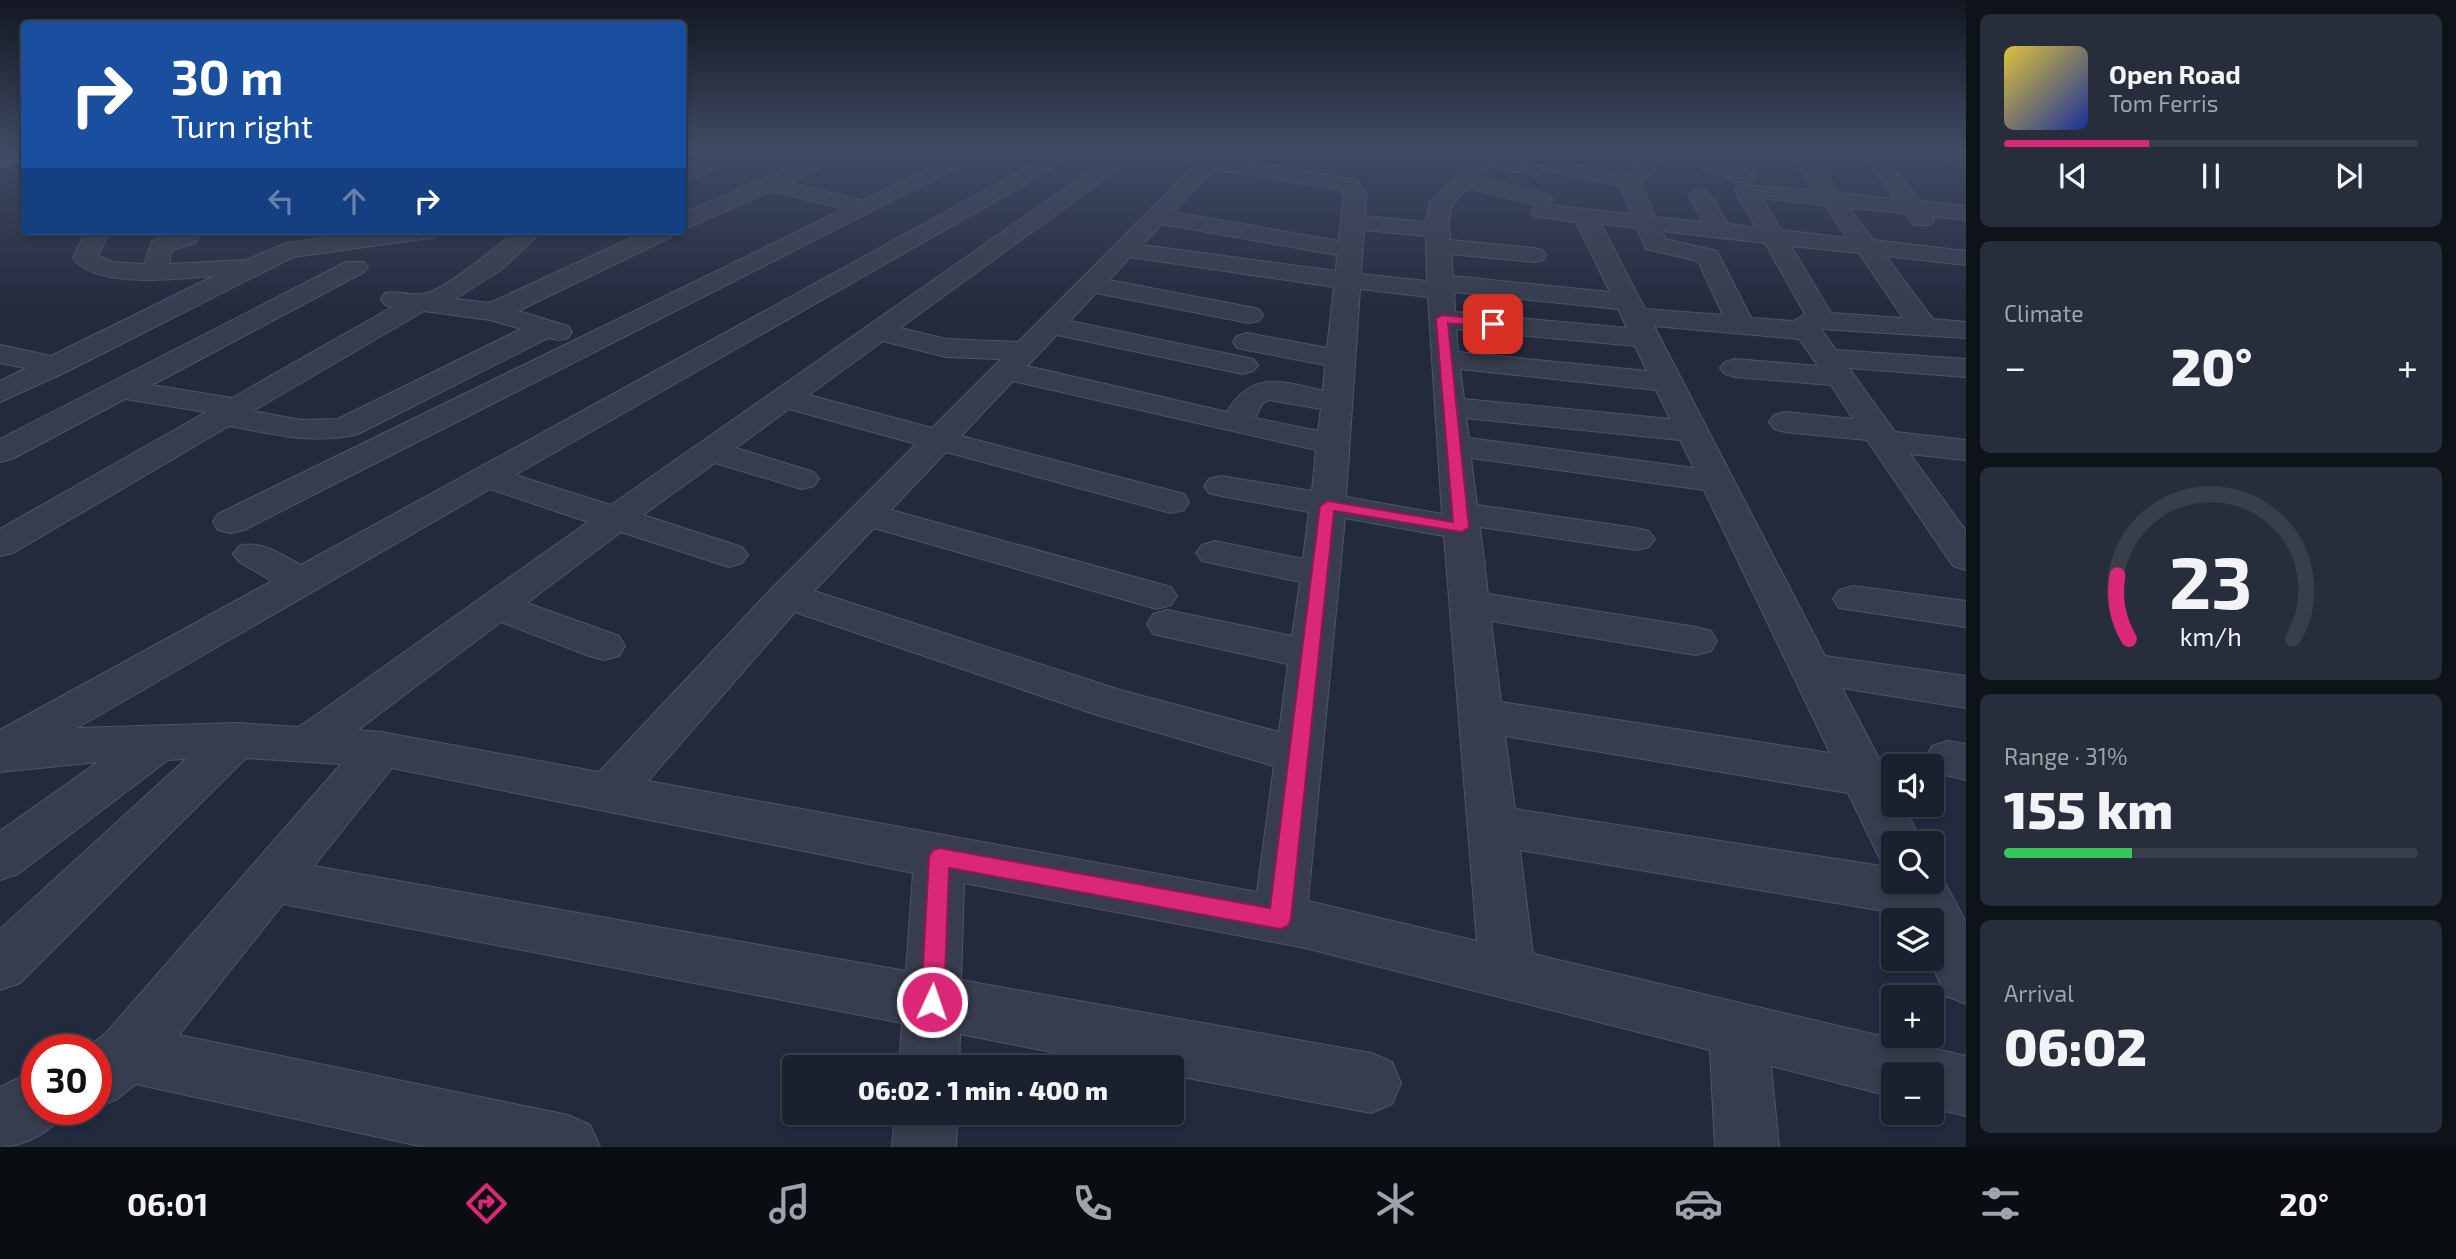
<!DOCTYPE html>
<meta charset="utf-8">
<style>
:root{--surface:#1a202e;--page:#272d3a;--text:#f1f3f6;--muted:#9fa3aa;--line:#383e4a;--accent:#db2777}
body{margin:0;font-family:"Exo 2",sans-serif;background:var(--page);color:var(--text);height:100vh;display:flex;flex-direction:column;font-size:26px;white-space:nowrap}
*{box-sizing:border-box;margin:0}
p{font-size:23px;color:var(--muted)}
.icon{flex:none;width:38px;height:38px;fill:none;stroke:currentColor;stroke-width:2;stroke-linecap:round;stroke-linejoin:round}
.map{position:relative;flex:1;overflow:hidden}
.sheet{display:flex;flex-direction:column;gap:14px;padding:14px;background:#0e1219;width:490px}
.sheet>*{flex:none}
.banner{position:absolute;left:21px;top:21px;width:665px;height:214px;border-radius:7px;box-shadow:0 4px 10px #0003,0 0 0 2px var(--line);background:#1a4fa0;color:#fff;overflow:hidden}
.buttons{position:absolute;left:1881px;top:754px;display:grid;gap:14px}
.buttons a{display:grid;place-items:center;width:63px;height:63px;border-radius:7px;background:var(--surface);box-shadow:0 4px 10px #0003,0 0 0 2px var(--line);font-size:35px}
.speed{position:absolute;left:21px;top:1034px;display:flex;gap:14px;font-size:35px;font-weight:700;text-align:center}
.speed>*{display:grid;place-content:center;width:91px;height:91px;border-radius:50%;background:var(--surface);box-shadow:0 4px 10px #0003,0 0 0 2px var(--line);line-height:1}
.speed .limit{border:10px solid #d22;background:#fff;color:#111}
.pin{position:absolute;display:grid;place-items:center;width:60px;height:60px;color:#fff;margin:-30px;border-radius:14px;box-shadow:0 4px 10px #0006}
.me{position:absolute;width:77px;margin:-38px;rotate:3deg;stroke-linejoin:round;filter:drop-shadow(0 0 5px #0008)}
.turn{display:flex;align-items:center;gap:24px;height:147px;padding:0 35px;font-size:32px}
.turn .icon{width:91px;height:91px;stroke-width:2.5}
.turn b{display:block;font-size:49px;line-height:60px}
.lanes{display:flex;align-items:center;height:66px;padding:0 35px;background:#0003;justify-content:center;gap:35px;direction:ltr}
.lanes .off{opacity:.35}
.big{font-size:52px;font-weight:800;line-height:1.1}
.sheet .card{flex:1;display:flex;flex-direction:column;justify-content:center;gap:10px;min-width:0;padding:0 24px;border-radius:10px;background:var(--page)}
.sheet .dial{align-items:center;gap:0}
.dial svg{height:182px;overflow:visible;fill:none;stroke:var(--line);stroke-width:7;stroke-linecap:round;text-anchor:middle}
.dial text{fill:var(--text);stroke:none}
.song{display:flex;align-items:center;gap:21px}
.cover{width:84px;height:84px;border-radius:10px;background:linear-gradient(135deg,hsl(50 70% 55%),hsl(230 70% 35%))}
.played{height:7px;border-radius:4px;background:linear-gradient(90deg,var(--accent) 35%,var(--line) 35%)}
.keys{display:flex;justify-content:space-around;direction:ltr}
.heat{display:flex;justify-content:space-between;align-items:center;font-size:38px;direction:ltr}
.charge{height:10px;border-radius:5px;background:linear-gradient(90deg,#34c759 31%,var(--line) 0)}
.trip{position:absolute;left:782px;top:1055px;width:402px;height:70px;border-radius:7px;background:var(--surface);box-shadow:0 4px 10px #0003,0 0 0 2px var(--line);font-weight:800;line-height:70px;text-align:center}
.tabs{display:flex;height:112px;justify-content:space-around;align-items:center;background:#0a0d12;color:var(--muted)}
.tabs .icon{width:49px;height:49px}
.tabs .current{color:var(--accent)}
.tabs b{font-size:32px;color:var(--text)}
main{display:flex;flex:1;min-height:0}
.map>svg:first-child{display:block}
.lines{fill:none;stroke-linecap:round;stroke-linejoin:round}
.minor-casing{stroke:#4f5566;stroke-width:2}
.major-casing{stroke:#404657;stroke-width:2}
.minor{fill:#373d4e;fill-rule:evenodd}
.major{fill:#555c6e;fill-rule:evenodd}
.route{fill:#db2777;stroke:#8e194d;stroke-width:2}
</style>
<main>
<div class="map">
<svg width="1966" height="1147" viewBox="0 0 1966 1147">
<rect width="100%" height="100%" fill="#232a3e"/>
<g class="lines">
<g class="minor-casing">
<path id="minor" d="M 725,151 L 753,151 L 682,183 L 682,169 Z
M 825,151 L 853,151 L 790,183 L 862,201 L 963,151 L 990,151 L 244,530 L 231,533 L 218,530 L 213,522 L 218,514 L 844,209 L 772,191 L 682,230 L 682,214 Z
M 1057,151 L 1083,151 L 515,475 L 611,505 L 1104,161 L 1123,151 L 1150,151 L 1118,169 L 900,328 L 946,339 L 1018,342 L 1194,166 L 1161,155 L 1158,151 L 1190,151 L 1358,180 L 1366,194 L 1365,216 L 1426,222 L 1430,201 L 1470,165 L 1474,151 L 1496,151 L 1494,154 L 1543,166 L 1547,170 L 1536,176 L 1490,166 L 1480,178 L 1550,195 L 1553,200 L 1549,205 L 1631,214 L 1620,186 L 1551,171 L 1549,161 L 1558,151 L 1580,151 L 1569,163 L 1625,174 L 1639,162 L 1613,155 L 1610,151 L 1646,151 L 1662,156 L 1665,160 L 1640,182 L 1655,217 L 1703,222 L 1688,195 L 1699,188 L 1707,190 L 1728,224 L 1756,228 L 1735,190 L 1738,185 L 1814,190 L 1787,151 L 1808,151 L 1839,193 L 1895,199 L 1861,151 L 1966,155 L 1966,167 L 1887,159 L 1920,201 L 1966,206 L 1966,220 L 1931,216 L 1934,220 L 1930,225 L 1914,225 L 1906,213 L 1849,208 L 1874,240 L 1966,251 L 1966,265 L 1886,256 L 1933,319 L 1966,322 L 1966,338 L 1821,329 L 1836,350 L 1966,359 L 1966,377 L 1849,368 L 1895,432 L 1966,440 L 1966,460 L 1910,454 L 1966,531 L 1966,570 L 1953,566 L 1867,440 L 1785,432 L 1774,429 L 1769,422 L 1774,415 L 1785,412 L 1853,419 L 1831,385 L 1735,377 L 1725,374 L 1720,368 L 1725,362 L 1735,359 L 1818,366 L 1799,339 L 1654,326 L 1825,656 L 1966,676 L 1966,708 L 1842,688 L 1894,787 L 1894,805 L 1903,805 L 1923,844 L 1894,844 L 1894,863 L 1880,859 L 1848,793 L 1505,736 L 1515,809 L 1894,868 L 1894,882 L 1932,882 L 1932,865 L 1936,866 L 1966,922 L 1966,1004 L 1946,996 L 1929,959 L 1932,959 L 1932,920 L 1910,920 L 1908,915 L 1520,850 L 1533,954 L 1966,1056 L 1966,1116 L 1932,1108 L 1932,1074 L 1894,1074 L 1894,1097 L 1771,1066 L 1779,1147 L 1715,1147 L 1710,1050 L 1305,948 L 964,883 L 961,980 L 1371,1053 L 1392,1062 L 1401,1083 L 1392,1104 L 1371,1113 L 1172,1075 L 1172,1068 L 1134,1068 L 960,1034 L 959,1068 L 899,1068 L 902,1023 L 283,904 L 179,1035 L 568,1115 L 590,1125 L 600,1147 L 424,1147 L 136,1084 L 117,1099 L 96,1108 L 96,1050 L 84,1050 L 106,1033 L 341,764 L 246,758 L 20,983 L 0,990 L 0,929 L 186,759 L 168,760 L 18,874 L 0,880 L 0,831 L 98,762 L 0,772 L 0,730 L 272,581 L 239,562 L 233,554 L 239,546 C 262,540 280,554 301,565 ZM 1214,169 L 1342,190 L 1344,194 L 1339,241 L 1173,212 ZM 1468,188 L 1537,205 L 1531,211 L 1534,216 L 1576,222 L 1610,292 L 1453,276 L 1451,254 L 1534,262 L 1543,260 L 1546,255 L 1543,250 L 1534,248 L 1450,240 C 1448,211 1446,208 1468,188 ZM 1762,198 L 1825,205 L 1847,238 L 1781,230 ZM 1162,224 L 1337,255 L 1336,271 L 1142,245 ZM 1601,224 L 1637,228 L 1646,249 L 1698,261 L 1723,315 L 1645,309 ZM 1364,230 L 1426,236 L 1427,281 L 1361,274 ZM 1662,231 L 1765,243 L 1805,314 L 1793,321 L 1751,318 L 1717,251 L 1665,239 ZM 1791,246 L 1859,253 L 1903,318 L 1831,313 ZM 1130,257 L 1334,287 L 1327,348 L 1247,333 L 1237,336 L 1233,342 L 1237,348 L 1325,365 L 1323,391 C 1283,381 1251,370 1227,412 L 1027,366 L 1057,335 L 1243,374 L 1253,371 L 1258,365 L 1253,359 L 1070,321 L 1096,293 L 1249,323 L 1259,321 L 1263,315 L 1259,309 L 1249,307 L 1109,280 ZM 1360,289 L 1428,297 L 1442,514 L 1346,497 ZM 1454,292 L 1618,309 L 1627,328 L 1455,312 ZM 1456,329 L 1635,346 L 1647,371 L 1458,352 ZM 883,341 L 946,357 L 1001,359 L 932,428 L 809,395 ZM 1460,369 L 1656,390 L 1670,419 L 1464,399 ZM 1013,381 L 1316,450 L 1312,491 L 1221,476 L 1209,479 L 1204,486 L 1209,493 L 1221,496 L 1309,512 L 1303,559 L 1215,541 L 1202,545 L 1196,553 L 1202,561 L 1300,582 L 1292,636 L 1167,610 L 1153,614 L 1147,624 L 1153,634 L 1288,664 L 1279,732 L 1120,690 L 814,591 L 874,528 L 1157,609 L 1171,605 L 1177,596 L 1171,587 L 891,510 L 946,452 L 1171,513 L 1184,510 L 1189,502 L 1184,494 L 961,436 ZM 1269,400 L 1321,409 L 1318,431 L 1255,418 L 1262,404 ZM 789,409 L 916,444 L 773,587 L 599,772 L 381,732 L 358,730 L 501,622 L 589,656 L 604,660 L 619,656 L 625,646 L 619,636 L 527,603 L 621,532 L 729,567 L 742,563 L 748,555 L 742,547 L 643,515 L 715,463 L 802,489 L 814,486 L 819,479 L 814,472 L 736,448 ZM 1466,418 L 1680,440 L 1694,468 L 1469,438 ZM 1471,458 L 1704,490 L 1830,753 L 1501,702 L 1491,621 L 1696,655 L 1711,651 L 1717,641 L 1711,631 L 1696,627 L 1488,594 L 1480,527 L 1636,550 L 1649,547 L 1655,539 L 1649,531 L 1636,528 L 1477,505 ZM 490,489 L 588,522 L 299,727 L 236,723 L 77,728 ZM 1345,518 L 1444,536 L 1477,941 L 1308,901 ZM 795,612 L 1097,715 L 1274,766 L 1257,892 L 648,781 ZM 392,768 L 913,873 L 906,971 L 314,866 Z
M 1668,151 L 1697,151 L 1753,172 L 1756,177 L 1753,182 L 1737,182 L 1671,155 Z
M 86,231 L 110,231 L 98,256 L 113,262 L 144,264 L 152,241 L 178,231 L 202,231 L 195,243 L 172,250 L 169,264 L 246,260 L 287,243 L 376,231 L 442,231 L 438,236 L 430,238 L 293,257 L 66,372 L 0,402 L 0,381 L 26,368 L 0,363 L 0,345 L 51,356 L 214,276 C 180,279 94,289 73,258 Z
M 516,231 L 542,231 L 501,270 L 455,299 L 490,303 L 646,231 L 677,231 L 673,236 L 518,311 L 568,326 L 572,332 L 568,338 L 558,340 L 548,338 L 358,434 C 314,445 274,434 229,426 L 13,553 L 0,556 L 0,529 L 206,412 L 125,399 L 12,459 L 0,462 L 0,439 L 346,262 L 364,262 L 368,267 L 364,272 L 152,385 L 232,398 L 392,307 L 385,305 L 381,299 L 385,293 C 398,290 409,296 422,294 C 442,293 499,245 516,231 ZM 424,311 L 490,320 L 521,329 L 338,419 L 301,420 L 253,411 Z
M 1853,586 L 1966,601 L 1966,627 L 1839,608 L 1833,599 L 1839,590 Z
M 1948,741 L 1966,744 L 1966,780 L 1932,772 L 1932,766 L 1925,759 L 1932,746 Z
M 37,1069 L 37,1110 L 64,1110 C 55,1131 23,1147 0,1147 L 0,1087 Z
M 895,1113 L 957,1113 L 956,1147 L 892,1147 Z"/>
</g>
<g class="major-casing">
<path id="major" d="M 24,151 L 24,163 L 0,168 L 0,156 Z"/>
</g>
<use href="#minor" class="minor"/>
<use href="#major" class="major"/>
</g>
<linearGradient id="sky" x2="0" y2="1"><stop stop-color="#131722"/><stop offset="0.48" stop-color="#3f4a63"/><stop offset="1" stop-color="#3f4a63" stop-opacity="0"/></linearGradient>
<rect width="1966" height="312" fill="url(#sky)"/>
<path class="route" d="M 1442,315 L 1493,320 L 1498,324 L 1493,327 L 1448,323 L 1469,528 L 1461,532 L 1334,511 L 1291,919 L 1288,926 L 1280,929 L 949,868 L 944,1002 L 941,1010 L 932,1013 L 924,1010 L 921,1002 L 929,857 L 932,851 L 939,848 L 1270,908 L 1320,506 L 1328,501 L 1453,522 L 1436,319 Z"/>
</svg>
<div class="buttons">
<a><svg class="icon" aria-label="sound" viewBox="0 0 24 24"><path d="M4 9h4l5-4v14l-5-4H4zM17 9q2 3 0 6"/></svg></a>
<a><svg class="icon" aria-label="search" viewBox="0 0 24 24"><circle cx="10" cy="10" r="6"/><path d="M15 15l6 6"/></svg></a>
<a><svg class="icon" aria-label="layers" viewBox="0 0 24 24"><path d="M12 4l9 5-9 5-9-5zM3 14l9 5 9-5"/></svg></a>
<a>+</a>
<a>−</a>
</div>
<div class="speed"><div class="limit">30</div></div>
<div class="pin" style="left:1493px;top:324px;background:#d93025"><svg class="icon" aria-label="arrive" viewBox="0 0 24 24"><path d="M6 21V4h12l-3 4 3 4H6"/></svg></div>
<svg class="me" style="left:932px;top:1002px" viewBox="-20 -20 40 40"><circle r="17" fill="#db2777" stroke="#fff" stroke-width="3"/><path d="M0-11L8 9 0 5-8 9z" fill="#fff"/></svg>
<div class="trip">06:02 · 1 min · 400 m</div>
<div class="banner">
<div class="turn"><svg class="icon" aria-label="right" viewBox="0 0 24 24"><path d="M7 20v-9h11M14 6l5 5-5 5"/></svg><div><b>30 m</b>Turn right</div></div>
<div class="lanes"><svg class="icon off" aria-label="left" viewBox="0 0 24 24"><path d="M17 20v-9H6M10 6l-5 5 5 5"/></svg><svg class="icon off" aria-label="ahead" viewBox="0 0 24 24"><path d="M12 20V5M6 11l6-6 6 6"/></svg><svg class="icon" aria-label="right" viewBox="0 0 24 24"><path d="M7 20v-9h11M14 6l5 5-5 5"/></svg></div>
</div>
</div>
<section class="sheet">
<div class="card">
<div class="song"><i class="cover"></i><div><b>Open Road</b><p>Tom Ferris</p></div></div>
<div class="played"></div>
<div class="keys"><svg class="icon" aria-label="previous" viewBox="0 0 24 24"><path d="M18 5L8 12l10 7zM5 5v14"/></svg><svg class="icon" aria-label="pause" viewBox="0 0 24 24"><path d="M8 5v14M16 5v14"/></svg><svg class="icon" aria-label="next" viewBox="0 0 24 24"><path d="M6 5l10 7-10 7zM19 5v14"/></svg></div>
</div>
<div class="card"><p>Climate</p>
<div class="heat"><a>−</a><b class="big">20°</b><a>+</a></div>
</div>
<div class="card dial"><svg viewBox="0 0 100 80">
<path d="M14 69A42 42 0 1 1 86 69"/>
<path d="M14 69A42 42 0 0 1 9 41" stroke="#db2777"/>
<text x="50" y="56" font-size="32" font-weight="700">23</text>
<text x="50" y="72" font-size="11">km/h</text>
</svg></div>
<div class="card"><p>Range · 31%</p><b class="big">155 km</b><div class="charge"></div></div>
<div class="card"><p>Arrival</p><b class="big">06:02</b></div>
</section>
</main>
<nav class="tabs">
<b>06:01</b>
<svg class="icon current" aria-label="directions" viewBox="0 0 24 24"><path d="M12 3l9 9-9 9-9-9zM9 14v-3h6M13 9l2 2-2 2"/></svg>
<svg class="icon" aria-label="music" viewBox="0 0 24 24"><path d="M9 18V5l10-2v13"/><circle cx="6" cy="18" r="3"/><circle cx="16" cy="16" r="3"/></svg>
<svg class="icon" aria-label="phone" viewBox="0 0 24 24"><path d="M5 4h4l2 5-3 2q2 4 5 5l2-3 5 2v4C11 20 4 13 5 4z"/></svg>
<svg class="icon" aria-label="climate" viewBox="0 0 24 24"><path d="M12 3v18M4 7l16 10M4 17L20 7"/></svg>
<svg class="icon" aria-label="car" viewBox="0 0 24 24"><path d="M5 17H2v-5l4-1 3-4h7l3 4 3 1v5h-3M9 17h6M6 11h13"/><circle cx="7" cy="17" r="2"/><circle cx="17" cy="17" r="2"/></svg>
<svg class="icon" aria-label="filters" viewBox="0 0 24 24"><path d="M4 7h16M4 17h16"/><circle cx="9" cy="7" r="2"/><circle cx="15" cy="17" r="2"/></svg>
<b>20°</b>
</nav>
